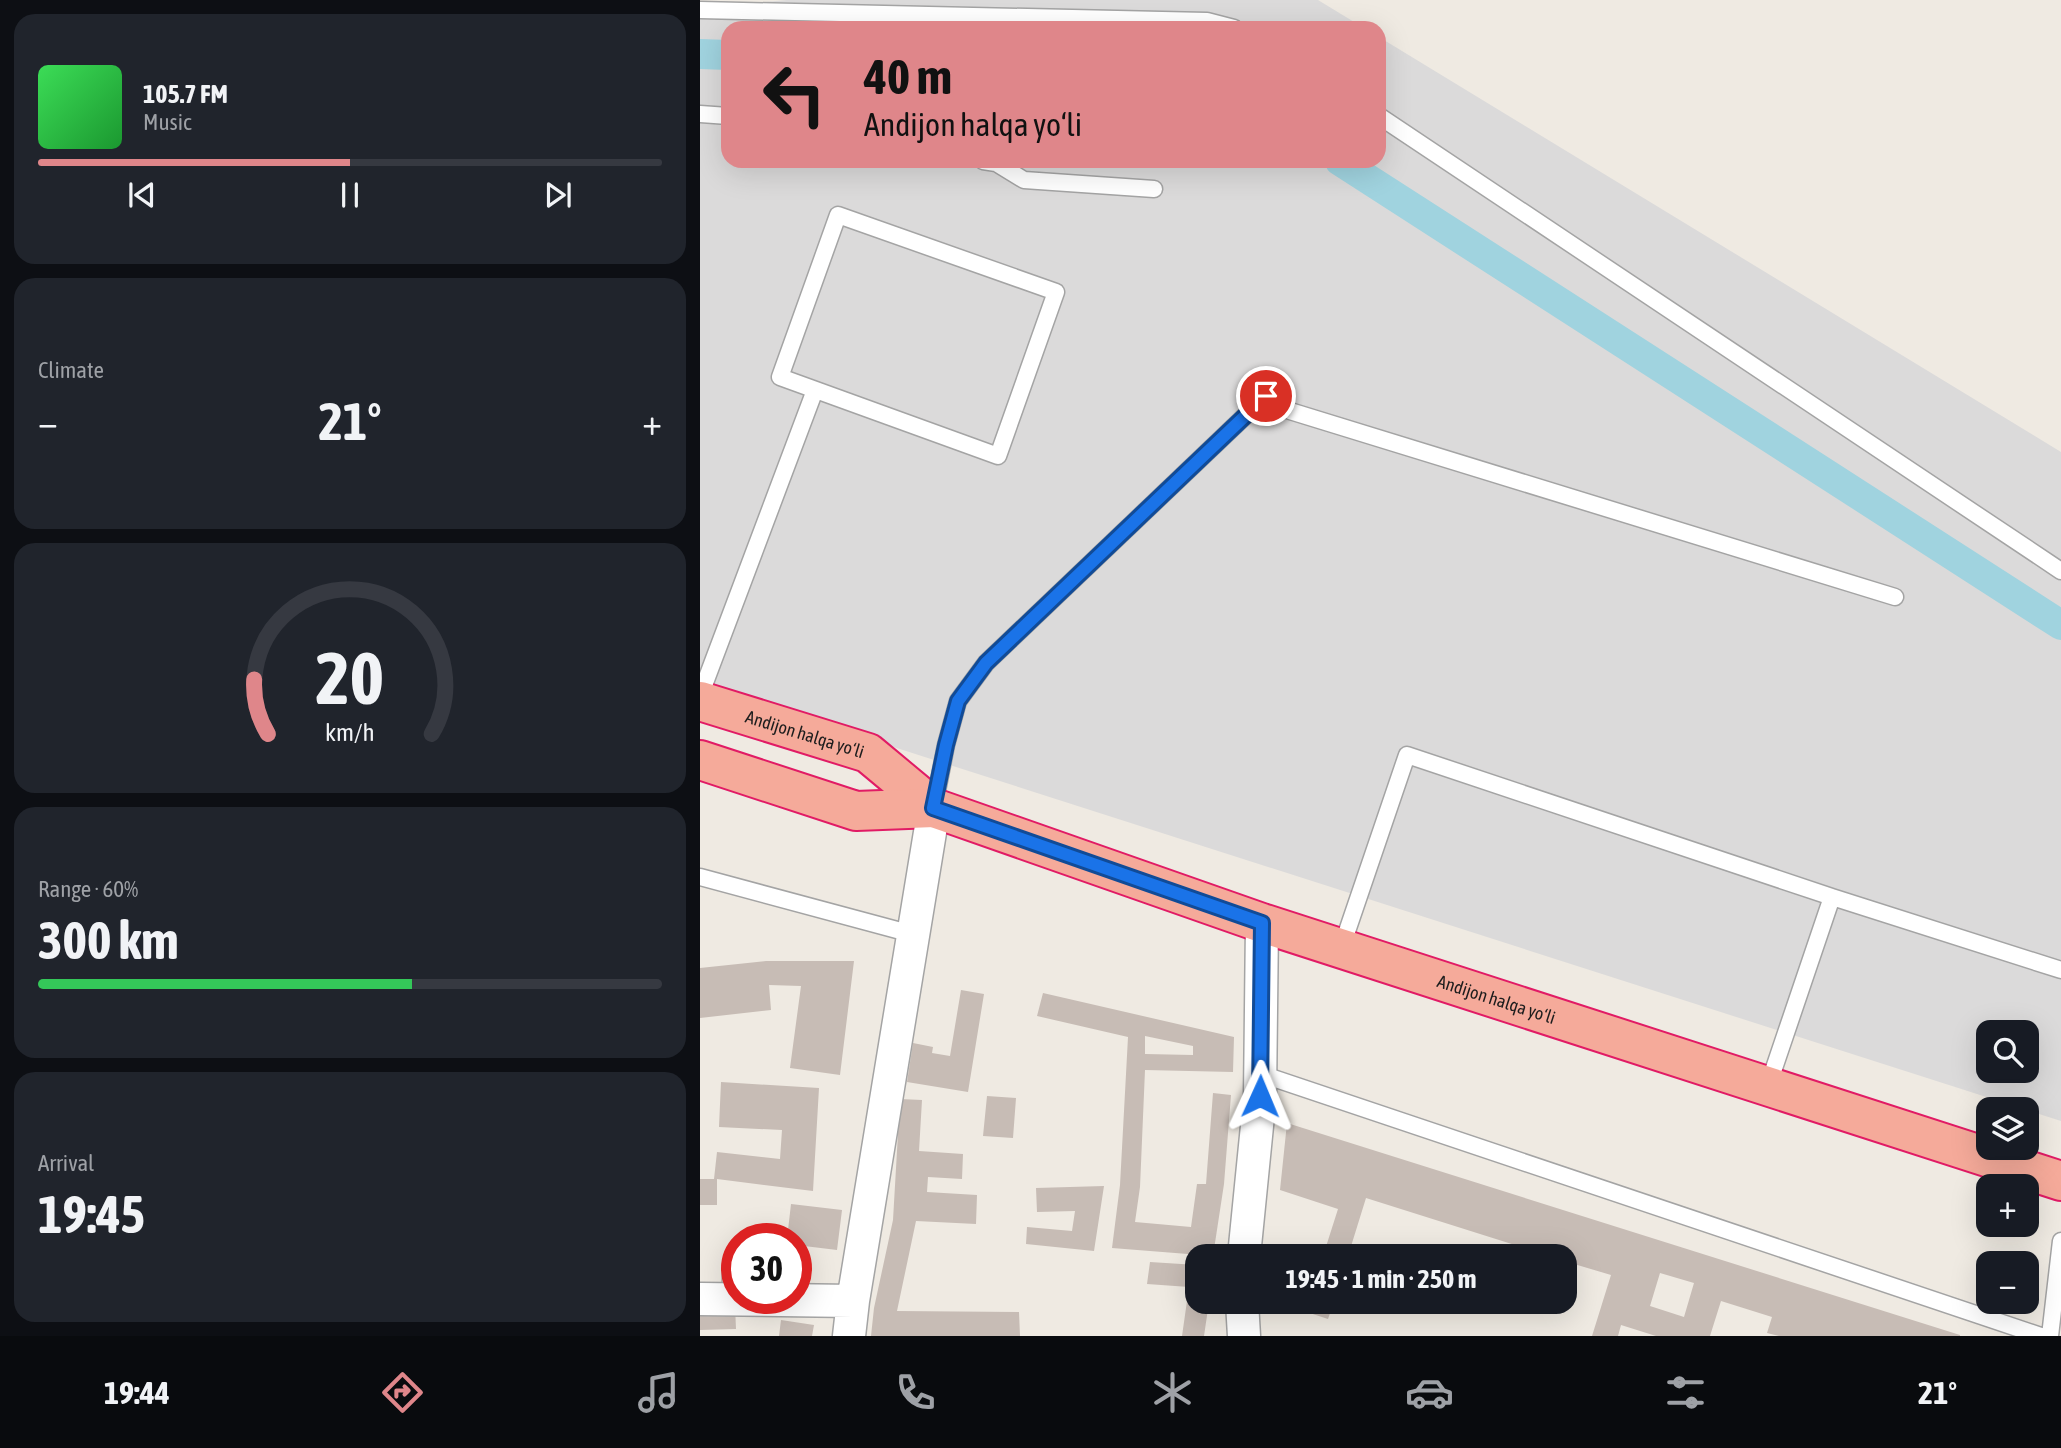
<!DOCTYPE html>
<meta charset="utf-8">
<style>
:root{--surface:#171b24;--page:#20242c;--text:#f1f3f6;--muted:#9ea1a6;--line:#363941;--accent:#df868a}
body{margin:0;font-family:"Asap Condensed",sans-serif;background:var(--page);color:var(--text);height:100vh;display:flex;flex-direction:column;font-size:26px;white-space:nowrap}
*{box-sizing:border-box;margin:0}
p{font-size:23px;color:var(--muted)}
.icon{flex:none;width:38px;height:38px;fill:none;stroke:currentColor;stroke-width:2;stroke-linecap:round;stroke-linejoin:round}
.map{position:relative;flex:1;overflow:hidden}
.drawer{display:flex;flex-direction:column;gap:14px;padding:14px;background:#0d0f14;width:700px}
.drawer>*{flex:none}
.guide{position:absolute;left:21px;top:21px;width:665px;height:147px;border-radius:21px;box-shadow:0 7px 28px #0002;background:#df868a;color:#111;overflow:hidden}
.controls{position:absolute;left:1276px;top:1020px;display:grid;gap:14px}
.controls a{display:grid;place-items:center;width:63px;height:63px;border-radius:14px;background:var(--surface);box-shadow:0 7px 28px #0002;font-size:35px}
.speed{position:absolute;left:21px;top:1223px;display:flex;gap:14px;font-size:35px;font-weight:700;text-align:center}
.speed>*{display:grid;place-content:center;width:91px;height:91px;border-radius:50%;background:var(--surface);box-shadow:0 7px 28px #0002;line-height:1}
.speed .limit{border:10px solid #d22;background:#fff;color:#111}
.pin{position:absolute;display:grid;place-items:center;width:60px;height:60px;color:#fff;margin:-30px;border:4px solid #fff;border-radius:50%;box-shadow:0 2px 7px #0007}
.me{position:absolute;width:77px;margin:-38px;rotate:1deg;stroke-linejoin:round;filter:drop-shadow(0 0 5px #0008)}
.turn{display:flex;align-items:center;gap:24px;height:147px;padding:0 28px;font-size:32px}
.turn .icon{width:91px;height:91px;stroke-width:2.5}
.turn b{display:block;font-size:49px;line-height:60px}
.big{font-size:52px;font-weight:700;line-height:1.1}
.drawer .tile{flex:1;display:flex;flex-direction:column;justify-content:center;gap:10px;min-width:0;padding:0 24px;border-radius:21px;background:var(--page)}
.drawer .dial{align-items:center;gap:0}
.dial svg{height:182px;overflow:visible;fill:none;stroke:var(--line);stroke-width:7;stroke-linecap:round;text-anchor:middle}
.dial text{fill:var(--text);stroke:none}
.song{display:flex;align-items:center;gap:21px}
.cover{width:84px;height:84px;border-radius:10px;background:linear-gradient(135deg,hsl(130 70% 55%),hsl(130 70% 35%))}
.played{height:7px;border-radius:4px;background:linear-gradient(90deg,var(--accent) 50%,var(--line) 50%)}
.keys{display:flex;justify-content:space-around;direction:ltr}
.heat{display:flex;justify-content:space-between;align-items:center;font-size:38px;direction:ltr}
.charge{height:10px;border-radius:5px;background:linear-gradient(90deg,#34c759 60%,var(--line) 0)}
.trip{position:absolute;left:485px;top:1244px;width:392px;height:70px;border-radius:21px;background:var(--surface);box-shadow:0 7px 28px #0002;font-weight:700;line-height:70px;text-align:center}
.menu{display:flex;height:112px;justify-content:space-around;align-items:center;background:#090b0e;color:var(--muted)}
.menu .icon{width:49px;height:49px}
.menu .active{color:var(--accent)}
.menu b{font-size:32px;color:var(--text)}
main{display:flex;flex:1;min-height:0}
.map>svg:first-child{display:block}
.residential{fill:#dbdada;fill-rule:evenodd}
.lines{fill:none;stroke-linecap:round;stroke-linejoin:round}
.canal{stroke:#a0d3df;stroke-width:30}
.building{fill:#c7bcb5;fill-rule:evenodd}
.service-casing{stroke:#a4a4a4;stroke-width:19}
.minor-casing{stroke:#a4a4a4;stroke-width:35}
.trunk-casing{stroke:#e11b65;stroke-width:42}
.service{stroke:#fff;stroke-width:16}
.minor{stroke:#fff;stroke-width:32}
.trunk{stroke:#f5aa9a;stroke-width:38}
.route-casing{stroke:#114b97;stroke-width:18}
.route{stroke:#1a73e8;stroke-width:12}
.labels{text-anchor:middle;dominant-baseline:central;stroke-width:5;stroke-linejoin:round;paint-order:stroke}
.street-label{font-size:18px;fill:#1d1d1d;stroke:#fff}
</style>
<main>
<section class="drawer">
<div class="tile">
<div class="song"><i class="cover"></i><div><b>105.7 FM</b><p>Music</p></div></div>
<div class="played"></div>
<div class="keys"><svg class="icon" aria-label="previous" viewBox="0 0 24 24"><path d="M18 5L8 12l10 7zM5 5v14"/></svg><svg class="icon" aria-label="pause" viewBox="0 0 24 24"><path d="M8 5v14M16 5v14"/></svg><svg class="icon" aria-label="next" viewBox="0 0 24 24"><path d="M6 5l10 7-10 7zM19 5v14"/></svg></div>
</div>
<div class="tile"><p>Climate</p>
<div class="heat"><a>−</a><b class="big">21°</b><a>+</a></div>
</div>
<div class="tile dial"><svg viewBox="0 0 100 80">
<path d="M14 69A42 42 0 1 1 86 69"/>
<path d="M14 69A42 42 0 0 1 8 45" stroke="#df868a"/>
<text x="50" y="56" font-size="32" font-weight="700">20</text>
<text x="50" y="72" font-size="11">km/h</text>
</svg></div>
<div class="tile"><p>Range · 60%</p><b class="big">300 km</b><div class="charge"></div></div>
<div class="tile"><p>Arrival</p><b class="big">19:45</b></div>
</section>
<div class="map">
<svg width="1361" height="1336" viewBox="0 0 1361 1336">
<rect width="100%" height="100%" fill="#efeae2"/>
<path class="residential" d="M 87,0 L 618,0 L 664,28 L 28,28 L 28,161 L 679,161 L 679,37 L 1361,452 L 1361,1121 L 0,685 L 0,8 ZM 1288,1032 L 1326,1032 L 1326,1071 L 1288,1071 Z"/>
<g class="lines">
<path class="canal" d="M 0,54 L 28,55
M 640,161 L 1361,625"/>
</g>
<path class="building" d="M 66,961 L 154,961 L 140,1075 L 90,1068 L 101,986 L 69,985 L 71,1010 L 0,1018 L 0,968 Z
M 261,990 L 284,994 L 268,1092 L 207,1082 L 213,1043 L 233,1047 L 232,1053 L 250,1056 Z
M 343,993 L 534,1037 L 533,1072 L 445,1070 L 440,1187 L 435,1222 L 491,1227 L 497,1184 L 506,1184 L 513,1093 L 531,1095 L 524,1184 L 513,1256 L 412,1248 L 420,1185 L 428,1037 L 337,1016 ZM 445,1036 L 493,1046 L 493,1055 L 445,1054 Z
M 21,1082 L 119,1088 L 113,1191 L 17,1179 L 17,1205 L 0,1205 L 0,1179 L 14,1179 L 17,1152 L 80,1159 L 82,1130 L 19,1127 Z
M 287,1096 L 316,1098 L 313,1138 L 283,1136 Z
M 200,1099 L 222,1100 L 219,1151 L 263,1154 L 262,1179 L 228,1177 L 227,1192 L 277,1195 L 276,1224 L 216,1221 L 197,1311 L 319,1312 L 320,1336 L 171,1336 L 174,1308 L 193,1220 Z
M 587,1123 L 1260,1335 L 1260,1336 L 1079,1336 L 1067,1333 L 1072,1317 L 1021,1301 L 1010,1336 L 956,1336 L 921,1325 L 918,1336 L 892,1336 L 911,1275 L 864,1261 L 864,1256 L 850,1256 L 666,1198 L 648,1256 L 623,1256 L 638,1209 L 580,1190 ZM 960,1273 L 994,1283 L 984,1317 L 950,1306 Z
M 404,1186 L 394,1251 L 326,1244 L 327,1227 L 372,1231 L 375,1211 L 337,1212 L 336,1188 Z
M 91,1204 L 142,1210 L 137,1250 L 96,1245 L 96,1239 L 87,1239 Z
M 450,1262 L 497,1265 L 497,1302 L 509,1302 L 504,1336 L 482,1336 L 489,1287 L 447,1284 Z
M 21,1265 L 37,1265 L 37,1285 L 21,1285 Z
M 576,1302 L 634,1302 L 628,1319 Z
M 35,1306 L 36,1329 L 0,1330 L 0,1307 Z
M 81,1320 L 114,1325 L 112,1336 L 79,1336 Z"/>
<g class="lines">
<g class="service-casing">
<path id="service" d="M 0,10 L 507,21 L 534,28
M 0,114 L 28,116
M 679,116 L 1361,571
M 283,161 L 296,163 L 324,180 L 454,189
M 138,215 L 356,292 L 298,456 L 80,377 Z
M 0,696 L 115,390
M 234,806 L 246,745 L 258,701 L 286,663 L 566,396 L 590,411 L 1195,597
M 0,877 L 212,934
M 1132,897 L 1361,970
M 641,949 L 707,755 L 1132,897 L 1068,1086
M 561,1074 L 1341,1336
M 1350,1336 L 1361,1241"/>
</g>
<g class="minor-casing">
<path id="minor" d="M 544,1256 L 560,1096 L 562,923
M 0,1299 L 153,1301
M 542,1302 L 544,1336
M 149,1336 L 153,1301 L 234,808"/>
</g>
<g class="trunk-casing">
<g id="trunk">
<path id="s1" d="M 0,701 L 168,753 L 234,808 L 562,923 L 1361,1181"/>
<path d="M 0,760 L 156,811 L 234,808"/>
</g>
</g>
<use href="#service" class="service"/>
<use href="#minor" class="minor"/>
<use href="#trunk" class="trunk"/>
</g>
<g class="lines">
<g class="route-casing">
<path id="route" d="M 560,1096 L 562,923 L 233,808 L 246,745 L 258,701 L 286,663 L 566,396"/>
</g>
<use href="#route" class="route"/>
</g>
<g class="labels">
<g class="street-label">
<text stroke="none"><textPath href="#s1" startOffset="110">Andijon halqa yo‘li</textPath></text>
<text stroke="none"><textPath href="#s1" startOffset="856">Andijon halqa yo‘li</textPath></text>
</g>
</g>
</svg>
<div class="controls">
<a><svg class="icon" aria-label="search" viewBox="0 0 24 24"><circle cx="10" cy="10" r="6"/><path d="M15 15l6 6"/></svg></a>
<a><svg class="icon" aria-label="layers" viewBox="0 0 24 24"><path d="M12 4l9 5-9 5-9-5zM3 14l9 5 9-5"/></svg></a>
<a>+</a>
<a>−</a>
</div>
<div class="speed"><div class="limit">30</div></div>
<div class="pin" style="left:566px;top:396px;background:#d93025"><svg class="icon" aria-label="arrive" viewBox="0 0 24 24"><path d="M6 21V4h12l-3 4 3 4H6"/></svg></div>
<svg class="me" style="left:560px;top:1096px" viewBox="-20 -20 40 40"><path d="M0-17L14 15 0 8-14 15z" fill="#1a73e8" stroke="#fff" stroke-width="4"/></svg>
<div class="trip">19:45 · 1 min · 250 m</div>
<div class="guide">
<div class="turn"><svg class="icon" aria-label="left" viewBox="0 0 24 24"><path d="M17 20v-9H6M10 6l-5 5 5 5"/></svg><div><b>40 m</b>Andijon halqa yo‘li</div></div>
</div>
</div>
</main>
<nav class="menu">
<b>19:44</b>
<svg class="icon active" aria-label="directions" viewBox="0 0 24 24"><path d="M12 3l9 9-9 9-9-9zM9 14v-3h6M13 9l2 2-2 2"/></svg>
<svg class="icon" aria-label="music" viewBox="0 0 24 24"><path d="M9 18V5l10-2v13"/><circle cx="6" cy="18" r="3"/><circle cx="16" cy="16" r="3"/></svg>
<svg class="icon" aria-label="phone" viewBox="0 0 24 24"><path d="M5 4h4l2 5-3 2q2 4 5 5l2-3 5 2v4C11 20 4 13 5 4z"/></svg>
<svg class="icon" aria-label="climate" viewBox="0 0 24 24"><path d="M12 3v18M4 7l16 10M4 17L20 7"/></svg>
<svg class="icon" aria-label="car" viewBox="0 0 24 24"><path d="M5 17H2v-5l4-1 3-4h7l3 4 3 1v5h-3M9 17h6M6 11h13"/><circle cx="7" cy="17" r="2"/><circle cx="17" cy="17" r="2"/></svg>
<svg class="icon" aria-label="filters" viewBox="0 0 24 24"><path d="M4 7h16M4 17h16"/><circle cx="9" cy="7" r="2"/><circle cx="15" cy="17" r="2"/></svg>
<b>21°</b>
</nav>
